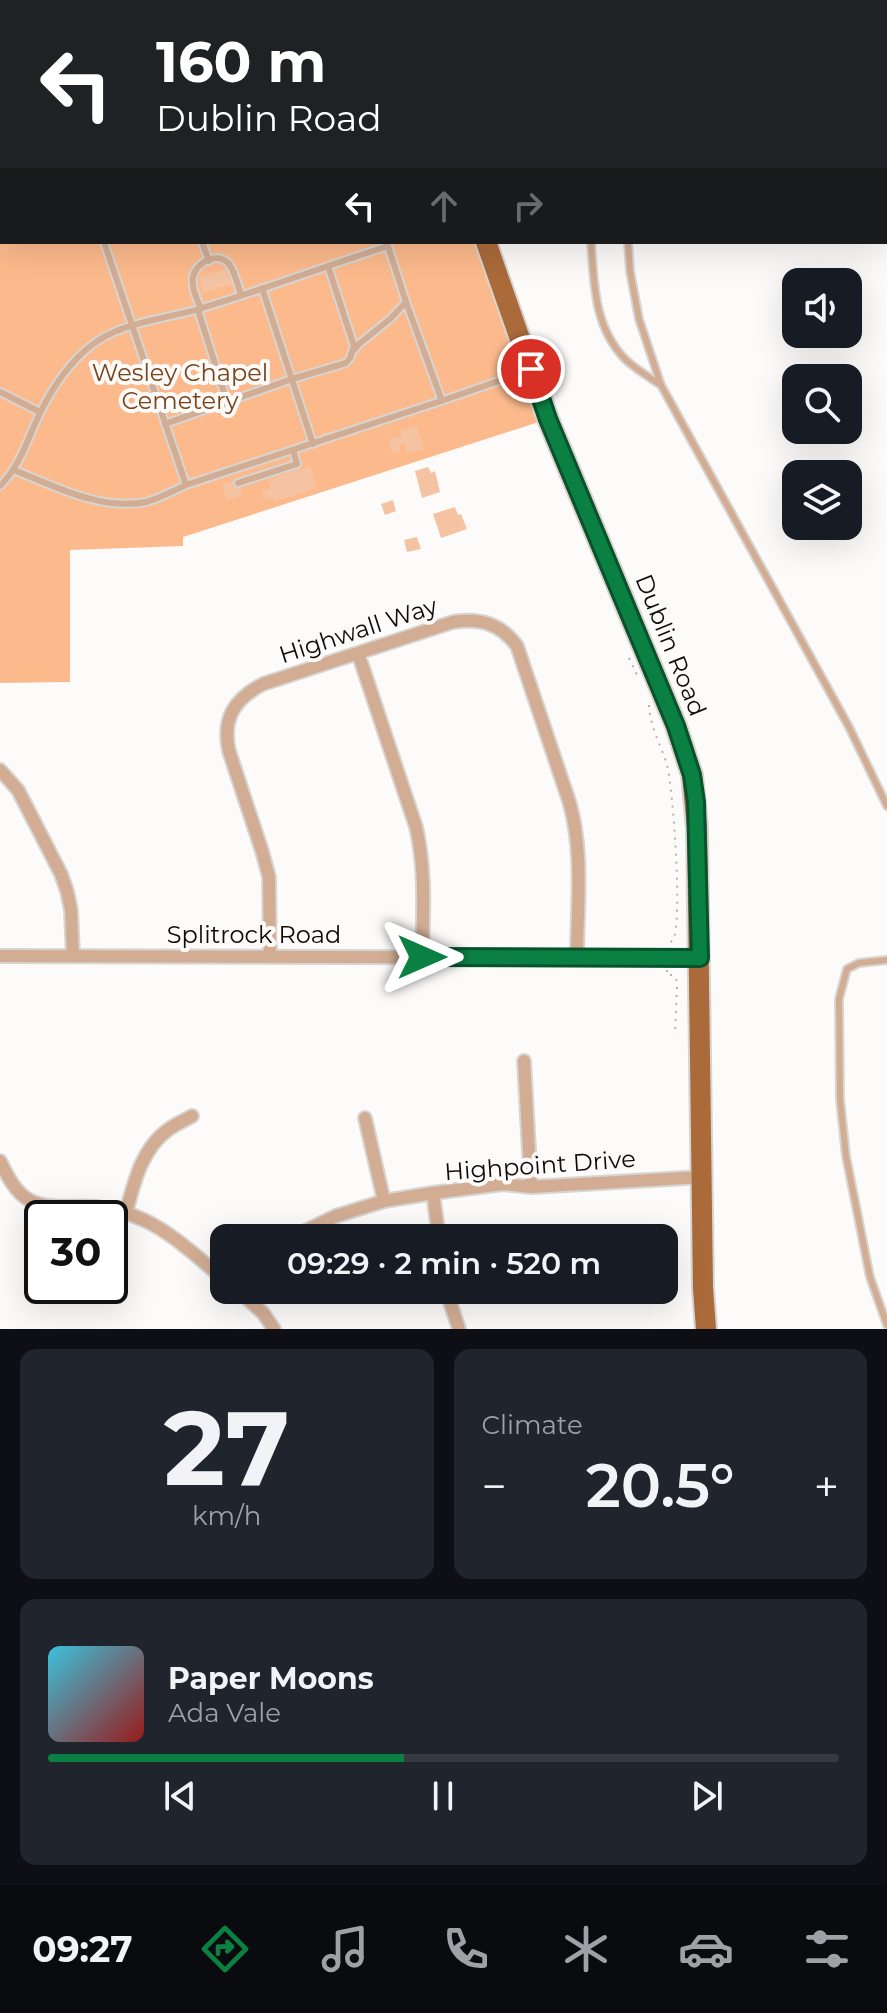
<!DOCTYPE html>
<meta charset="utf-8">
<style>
:root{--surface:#171b24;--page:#20242c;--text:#f1f3f6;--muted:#9ea1a6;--line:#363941;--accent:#0b8043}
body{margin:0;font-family:Montserrat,sans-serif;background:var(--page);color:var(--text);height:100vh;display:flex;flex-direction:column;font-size:30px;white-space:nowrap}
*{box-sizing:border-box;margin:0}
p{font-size:26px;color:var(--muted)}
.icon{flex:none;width:44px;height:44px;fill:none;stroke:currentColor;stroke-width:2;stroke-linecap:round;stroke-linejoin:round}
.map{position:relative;height:1329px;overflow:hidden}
.side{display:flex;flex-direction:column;gap:20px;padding:20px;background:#0d0f14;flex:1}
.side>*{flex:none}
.hud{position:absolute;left:0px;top:0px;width:888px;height:244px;box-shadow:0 8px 32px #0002;background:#202124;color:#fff;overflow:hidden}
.fabs{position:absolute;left:782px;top:268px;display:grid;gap:16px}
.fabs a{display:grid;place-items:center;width:80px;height:80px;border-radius:16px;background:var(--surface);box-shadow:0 8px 32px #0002;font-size:40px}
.speed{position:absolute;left:24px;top:1200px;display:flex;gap:16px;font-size:40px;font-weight:700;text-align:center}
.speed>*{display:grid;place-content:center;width:104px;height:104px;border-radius:50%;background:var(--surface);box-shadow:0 8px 32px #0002;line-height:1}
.speed .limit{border:4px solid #111;border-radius:12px;background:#fff;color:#111}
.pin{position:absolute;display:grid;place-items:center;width:68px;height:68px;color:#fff;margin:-34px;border:4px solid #fff;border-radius:50%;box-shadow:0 2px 8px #0007}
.me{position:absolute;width:88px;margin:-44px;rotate:90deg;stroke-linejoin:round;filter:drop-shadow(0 0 6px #0008)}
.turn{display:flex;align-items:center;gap:28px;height:168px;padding:0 24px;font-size:36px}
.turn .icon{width:104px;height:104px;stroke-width:2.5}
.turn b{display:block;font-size:56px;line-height:68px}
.lanes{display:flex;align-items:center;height:76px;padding:0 24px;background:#0003;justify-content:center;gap:40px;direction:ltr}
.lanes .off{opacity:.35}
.big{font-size:60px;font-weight:600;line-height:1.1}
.side .widget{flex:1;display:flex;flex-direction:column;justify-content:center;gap:12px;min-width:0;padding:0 28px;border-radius:16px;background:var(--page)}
.side .dial{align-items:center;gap:0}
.dial b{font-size:104px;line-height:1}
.song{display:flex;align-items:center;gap:24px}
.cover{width:96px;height:96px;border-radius:12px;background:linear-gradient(135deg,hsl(190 70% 55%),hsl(0 70% 35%))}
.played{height:8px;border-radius:4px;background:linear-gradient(90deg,var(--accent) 45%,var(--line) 45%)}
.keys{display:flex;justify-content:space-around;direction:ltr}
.heat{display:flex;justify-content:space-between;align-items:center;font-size:44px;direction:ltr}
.side .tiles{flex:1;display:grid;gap:20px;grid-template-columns:1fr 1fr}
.widget:last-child{grid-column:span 2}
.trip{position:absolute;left:210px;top:1224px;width:468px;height:80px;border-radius:16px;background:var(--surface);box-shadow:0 8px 32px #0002;font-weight:600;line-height:80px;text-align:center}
.tabs{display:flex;height:128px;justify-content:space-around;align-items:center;background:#090b0e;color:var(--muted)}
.tabs .icon{width:56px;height:56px}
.tabs .on{color:var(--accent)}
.tabs b{font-size:36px;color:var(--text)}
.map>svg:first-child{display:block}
.green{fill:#fcba8c}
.building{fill:#f5c3a1}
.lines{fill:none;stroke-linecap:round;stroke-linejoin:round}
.service-casing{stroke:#d7d5d2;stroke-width:10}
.minor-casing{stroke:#d7d5d2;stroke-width:16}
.primary-casing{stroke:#d7d5d2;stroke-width:24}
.path{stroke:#b4b1af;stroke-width:2;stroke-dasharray:2 6;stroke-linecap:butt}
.service{stroke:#d2ad94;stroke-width:6}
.minor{stroke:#d2ad94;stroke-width:12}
.primary{stroke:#aa6a3a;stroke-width:20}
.route-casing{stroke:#07532c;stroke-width:20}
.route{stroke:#0b8043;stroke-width:14}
.labels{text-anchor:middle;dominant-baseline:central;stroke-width:8;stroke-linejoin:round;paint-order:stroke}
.park-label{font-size:24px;fill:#79441a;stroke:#fdfbf9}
.street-label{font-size:24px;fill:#0f0b08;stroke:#fdfbf9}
</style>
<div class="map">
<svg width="887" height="1329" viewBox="0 0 887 1329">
<rect width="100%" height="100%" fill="#fdfbf9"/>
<path class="green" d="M 1,0 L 396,0 L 397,2 L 2,2 L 2,10 Z
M 2,17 L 2,242 L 486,242 L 548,419 L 183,537 L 183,546 L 70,550 L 70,682 L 0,683 L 0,18 Z"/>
<path class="building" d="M 226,269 L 232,284 L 204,293 L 199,277 Z
M 417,426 L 424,449 L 407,453 L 405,444 L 399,445 L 400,452 L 392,454 L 388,439 L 402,436 L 401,430 Z
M 310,466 L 317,488 L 274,502 L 273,497 L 264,500 L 261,491 L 271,488 L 268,480 Z
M 428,467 L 431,473 L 435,471 L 440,492 L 422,498 L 415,471 Z
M 237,479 L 242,495 L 227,500 L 222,484 Z
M 393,500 L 396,511 L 385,515 L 381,504 Z
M 455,507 L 458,515 L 461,514 L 467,529 L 441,538 L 433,514 Z
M 417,537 L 421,549 L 407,552 L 404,540 Z"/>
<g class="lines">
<g class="service-casing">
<path id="service" d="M 22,0 L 22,2
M 150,0 L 150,2
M 619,2 L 619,0
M 104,242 L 186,485 L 447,399 L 527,371
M 202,242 L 209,261
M 591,242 C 594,284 594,327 625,359 C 635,369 649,377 661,385
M 628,242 L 630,271 L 639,319 L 661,385 L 849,727 L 887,806
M 262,288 L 313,444
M 201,309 C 197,299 191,287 193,277 C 196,262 218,251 229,264 C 235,272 238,286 241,295
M 198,310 L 227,402
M 355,349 L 359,344 L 390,319 L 406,302
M 0,392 L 40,412
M 165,424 L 292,379 L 346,363 L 350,358 L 354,346 L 328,266
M 14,470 C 54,486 101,511 146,502 C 160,498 173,491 186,485
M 238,483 L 297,464 L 293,450
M 0,486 C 21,465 28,437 41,411 C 52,389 69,364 88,348 C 120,321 164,320 202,308 C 265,289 326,266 388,246 L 406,302 L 442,401
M 887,960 L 859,963 L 847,969 L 839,999 L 840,1099 L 846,1156 L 870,1277 L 887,1325"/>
</g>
<g class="minor-casing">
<path id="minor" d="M 358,653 L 416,827 C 426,870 423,913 422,957
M 0,770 L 18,790 L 61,874 L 67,891 L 71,910 L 73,956
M 0,956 L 700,958
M 270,956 L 269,877 L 262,851 L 229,751 C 222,719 234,699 263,684 L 453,622 C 480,618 500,623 517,646 L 569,801 C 584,851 577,906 577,958
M 524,1061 L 531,1187
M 365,1118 L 384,1201
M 0,1161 C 7,1175 14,1191 29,1200 C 49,1211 75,1205 96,1207 C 113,1209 129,1213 144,1220 C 174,1234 199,1259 224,1279
M 433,1193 L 439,1238
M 126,1213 C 134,1182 142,1148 169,1129 C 176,1124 185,1120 192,1116
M 291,1238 L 336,1216 L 384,1201 L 433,1193 L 503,1184 L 531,1187 L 702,1177
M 238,1290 L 263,1313 L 274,1329
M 446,1290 L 459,1329"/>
</g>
<g class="primary-casing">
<path id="primary" d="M 396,0 L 397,2
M 486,242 L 548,419 L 676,726 L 692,775 L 697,828 L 703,1288 L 706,1329"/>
</g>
<path class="path" d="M 629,658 L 638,677
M 649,705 C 650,727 661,745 667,765 C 673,788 683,923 673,940 C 671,942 670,943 668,944
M 667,970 L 667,975 L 672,975 L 676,978 L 677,985 L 675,1035"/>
<use href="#service" class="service"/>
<use href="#minor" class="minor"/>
<use href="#primary" class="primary"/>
</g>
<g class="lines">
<g class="route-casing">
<path id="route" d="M 422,957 L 700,958 L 696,802 L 692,775 L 676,726 L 548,419 L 531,369"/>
</g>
<use href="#route" class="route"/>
</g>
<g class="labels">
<g class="park-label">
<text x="180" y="372">Wesley Chapel<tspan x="180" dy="28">Cemetery</tspan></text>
</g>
<g class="street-label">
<text transform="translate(358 630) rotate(-18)">Highwall Way</text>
<text transform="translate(671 645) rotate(68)">Dublin Road</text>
<text x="254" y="934">Splitrock Road</text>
<text transform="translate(540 1165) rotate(-4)">Highpoint Drive</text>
</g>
</g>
</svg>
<div class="fabs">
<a><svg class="icon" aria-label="sound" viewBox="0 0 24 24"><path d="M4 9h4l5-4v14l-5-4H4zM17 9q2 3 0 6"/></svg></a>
<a><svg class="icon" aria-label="search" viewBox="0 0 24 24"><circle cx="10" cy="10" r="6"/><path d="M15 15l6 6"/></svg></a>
<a><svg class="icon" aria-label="layers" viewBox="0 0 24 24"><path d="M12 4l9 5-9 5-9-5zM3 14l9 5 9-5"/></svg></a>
</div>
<div class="speed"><div class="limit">30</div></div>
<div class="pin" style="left:531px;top:369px;background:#d93025"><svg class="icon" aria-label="arrive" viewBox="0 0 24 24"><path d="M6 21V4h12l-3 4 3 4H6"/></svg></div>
<svg class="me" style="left:422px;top:957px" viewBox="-20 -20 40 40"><path d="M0-17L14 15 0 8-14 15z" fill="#0b8043" stroke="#fff" stroke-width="4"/></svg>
<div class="trip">09:29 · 2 min · 520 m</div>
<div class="hud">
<div class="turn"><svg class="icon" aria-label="left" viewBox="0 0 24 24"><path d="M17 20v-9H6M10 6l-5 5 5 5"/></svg><div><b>160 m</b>Dublin Road</div></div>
<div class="lanes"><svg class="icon" aria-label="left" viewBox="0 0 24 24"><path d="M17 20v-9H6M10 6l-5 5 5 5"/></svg><svg class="icon off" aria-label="ahead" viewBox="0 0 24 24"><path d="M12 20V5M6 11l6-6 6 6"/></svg><svg class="icon off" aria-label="right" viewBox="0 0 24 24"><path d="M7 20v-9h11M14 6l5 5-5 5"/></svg></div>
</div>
</div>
<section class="side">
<div class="tiles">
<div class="widget dial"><b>27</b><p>km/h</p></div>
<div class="widget"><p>Climate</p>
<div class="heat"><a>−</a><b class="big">20.5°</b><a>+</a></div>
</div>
<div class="widget">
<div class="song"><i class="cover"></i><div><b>Paper Moons</b><p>Ada Vale</p></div></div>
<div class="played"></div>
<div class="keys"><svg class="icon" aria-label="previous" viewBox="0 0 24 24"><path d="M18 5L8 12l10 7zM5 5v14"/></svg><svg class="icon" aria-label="pause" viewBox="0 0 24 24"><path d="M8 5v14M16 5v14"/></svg><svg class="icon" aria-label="next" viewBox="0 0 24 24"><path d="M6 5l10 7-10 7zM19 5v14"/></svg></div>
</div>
</div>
</section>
<nav class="tabs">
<b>09:27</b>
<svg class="icon on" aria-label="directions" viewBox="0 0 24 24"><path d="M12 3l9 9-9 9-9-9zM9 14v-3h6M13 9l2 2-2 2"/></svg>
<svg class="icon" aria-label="music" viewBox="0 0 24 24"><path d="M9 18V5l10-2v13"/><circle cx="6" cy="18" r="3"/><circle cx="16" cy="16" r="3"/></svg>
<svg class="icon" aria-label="phone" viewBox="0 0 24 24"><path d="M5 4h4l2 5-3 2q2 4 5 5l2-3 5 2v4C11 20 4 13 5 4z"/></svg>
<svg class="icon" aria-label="climate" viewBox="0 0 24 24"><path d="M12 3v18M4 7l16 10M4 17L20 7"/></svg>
<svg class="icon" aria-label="car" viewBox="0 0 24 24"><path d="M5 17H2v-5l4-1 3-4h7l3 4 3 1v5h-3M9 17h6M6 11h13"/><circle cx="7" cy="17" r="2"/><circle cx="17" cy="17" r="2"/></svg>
<svg class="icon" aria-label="filters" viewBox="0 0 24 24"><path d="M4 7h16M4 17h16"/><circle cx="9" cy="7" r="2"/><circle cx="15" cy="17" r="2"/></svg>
</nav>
